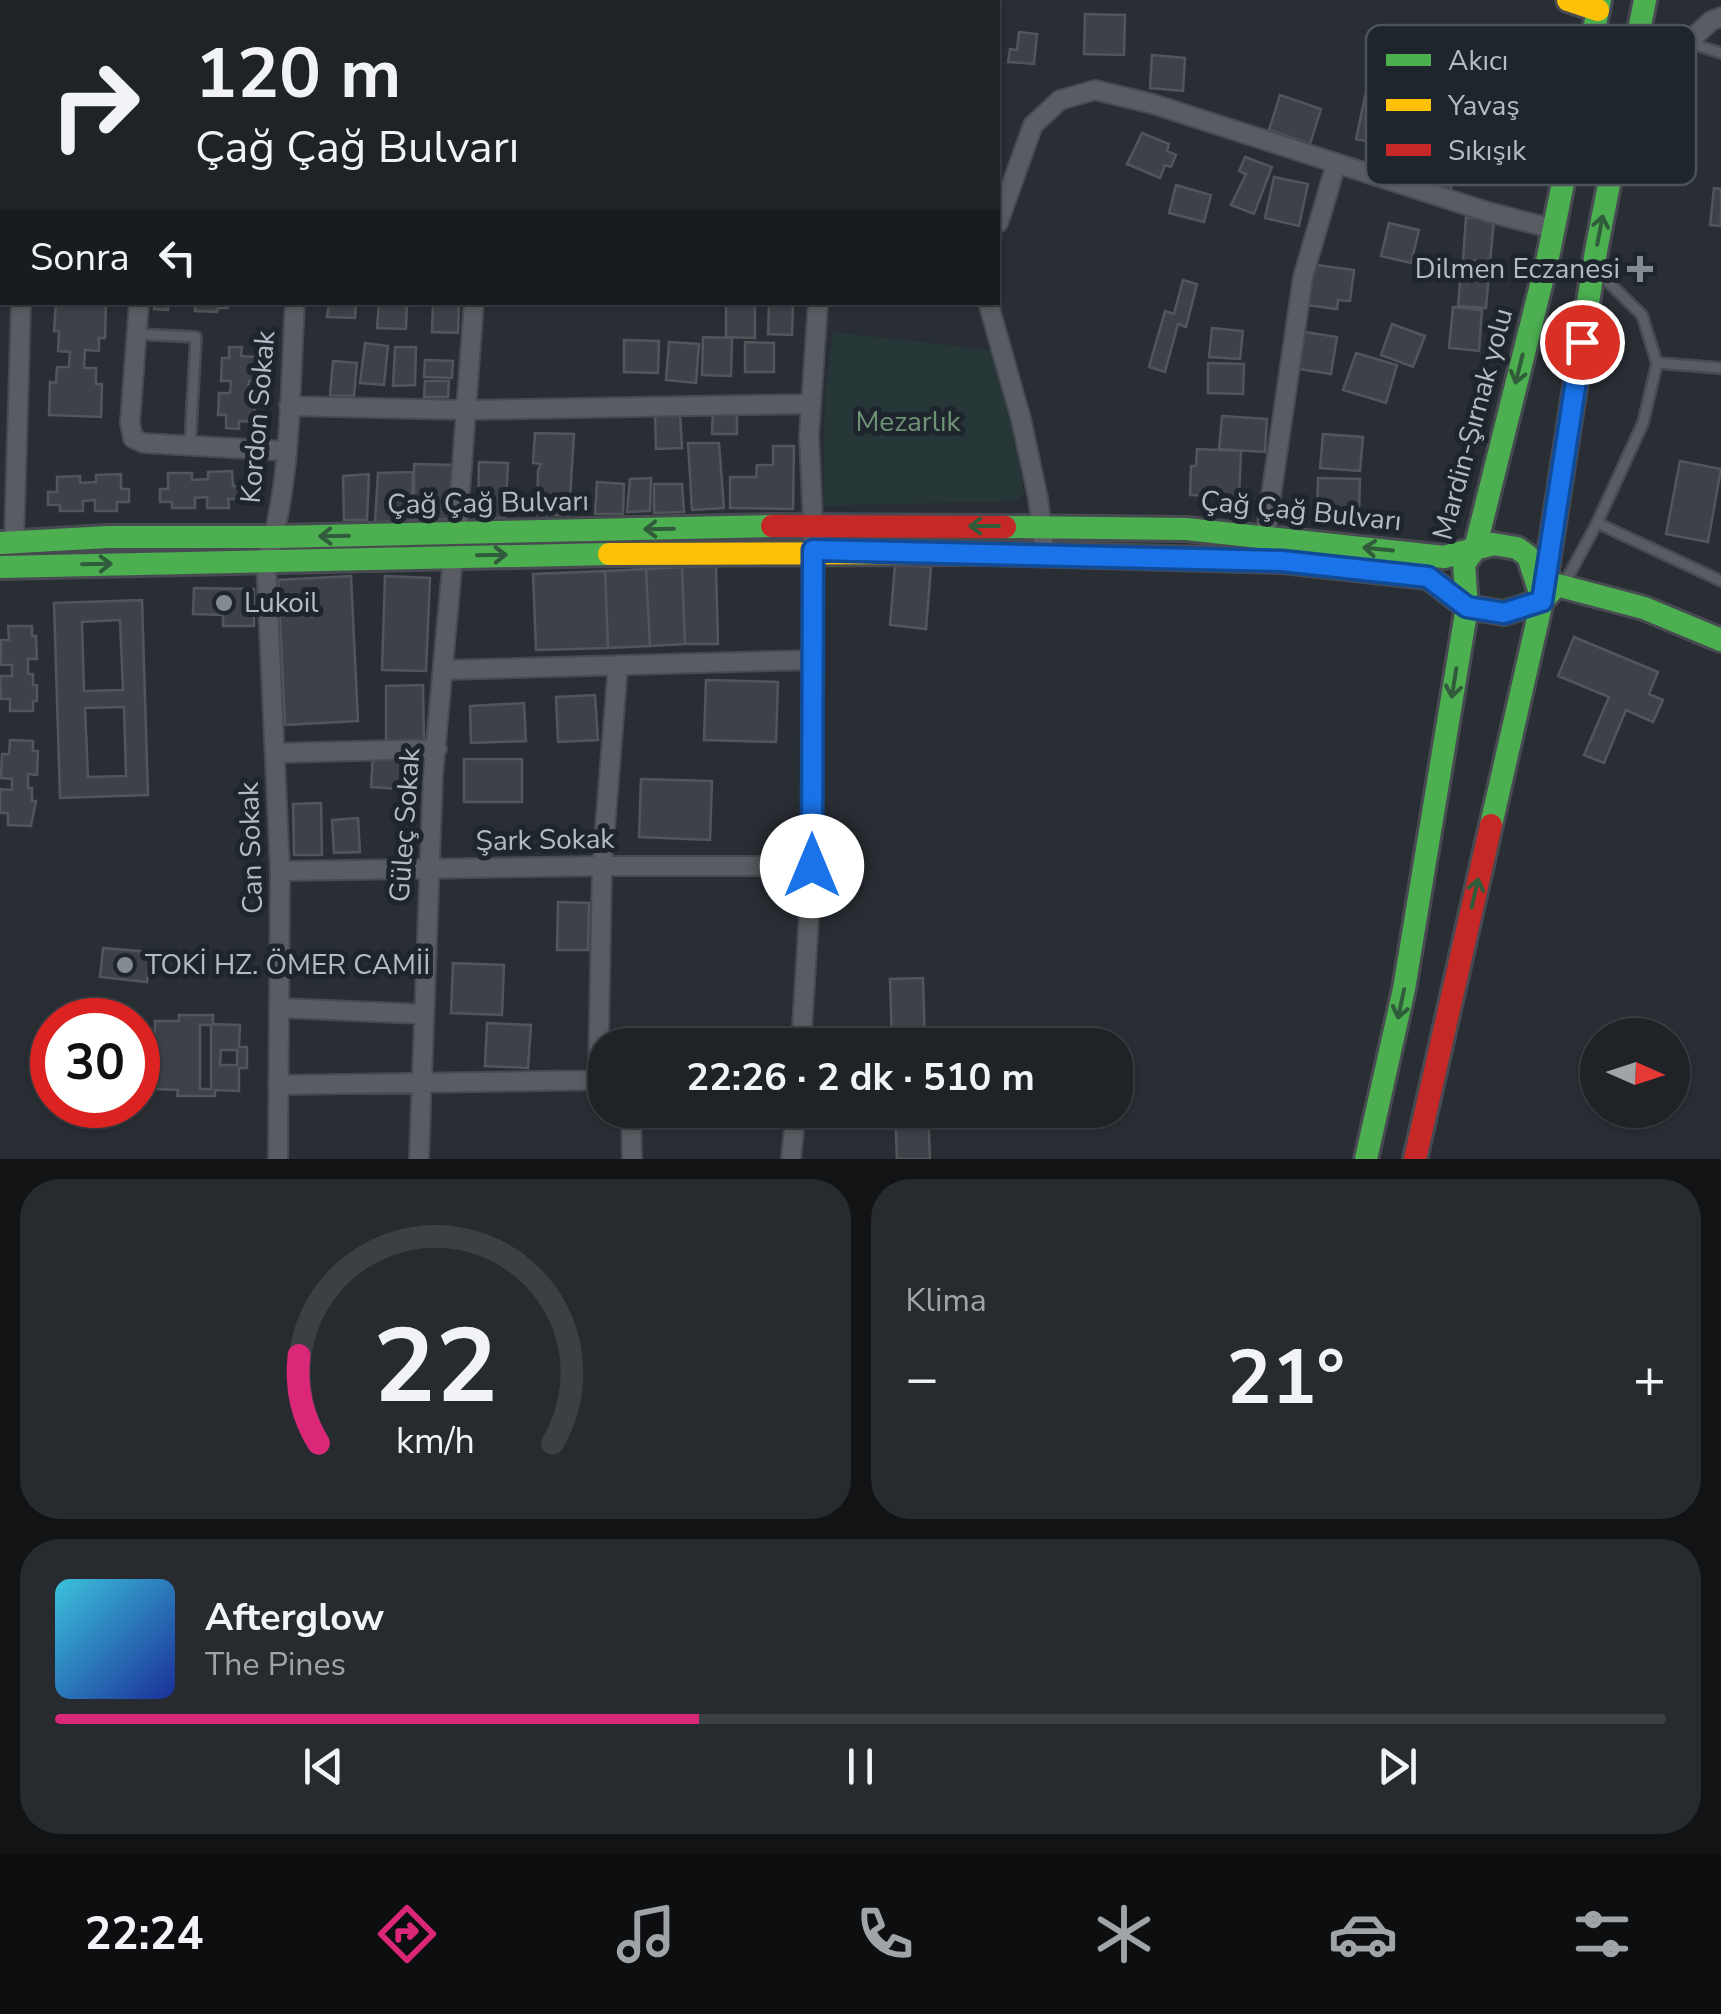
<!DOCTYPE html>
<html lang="tr">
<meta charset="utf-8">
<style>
:root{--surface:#1f2227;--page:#272a2f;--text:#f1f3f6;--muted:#a1a4a7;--line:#3c3f44;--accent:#db2777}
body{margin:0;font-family:"Nunito Sans",sans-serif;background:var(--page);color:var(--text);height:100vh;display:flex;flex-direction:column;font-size:38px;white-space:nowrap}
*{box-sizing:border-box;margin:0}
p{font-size:32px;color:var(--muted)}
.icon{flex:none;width:55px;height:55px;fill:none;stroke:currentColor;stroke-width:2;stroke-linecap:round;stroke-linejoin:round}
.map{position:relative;height:1159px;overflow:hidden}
.panel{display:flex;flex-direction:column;gap:20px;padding:20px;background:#111315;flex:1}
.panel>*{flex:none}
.guide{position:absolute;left:0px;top:0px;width:1000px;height:305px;box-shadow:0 2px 8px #0004,0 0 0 2px var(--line);background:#1f2227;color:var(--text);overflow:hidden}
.needle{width:65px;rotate:93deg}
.buttons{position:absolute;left:1580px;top:1018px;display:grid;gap:20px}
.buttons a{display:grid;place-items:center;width:110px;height:110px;border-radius:50%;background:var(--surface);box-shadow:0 2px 8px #0004,0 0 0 2px var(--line);font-size:50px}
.speed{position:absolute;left:30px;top:998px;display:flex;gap:20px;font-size:50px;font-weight:700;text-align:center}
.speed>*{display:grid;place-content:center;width:130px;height:130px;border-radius:50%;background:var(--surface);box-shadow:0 2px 8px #0004,0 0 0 2px var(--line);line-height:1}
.speed .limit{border:15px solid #d22;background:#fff;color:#111}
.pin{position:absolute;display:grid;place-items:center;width:85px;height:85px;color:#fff;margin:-42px;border:5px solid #fff;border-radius:50%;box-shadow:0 2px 10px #0007}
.me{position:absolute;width:110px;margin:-55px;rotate:0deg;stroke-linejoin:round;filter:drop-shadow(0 0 8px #0008)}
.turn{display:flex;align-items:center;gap:35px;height:210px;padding:0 30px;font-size:45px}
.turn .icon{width:130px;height:130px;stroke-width:2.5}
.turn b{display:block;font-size:70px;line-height:85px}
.then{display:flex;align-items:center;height:95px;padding:0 30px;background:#0003;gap:20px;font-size:38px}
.big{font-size:75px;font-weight:700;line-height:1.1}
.panel .widget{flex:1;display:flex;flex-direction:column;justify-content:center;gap:15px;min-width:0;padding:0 35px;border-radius:40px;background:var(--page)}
.panel .dial{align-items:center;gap:0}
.dial svg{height:260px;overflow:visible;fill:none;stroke:var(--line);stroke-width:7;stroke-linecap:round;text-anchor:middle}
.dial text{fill:var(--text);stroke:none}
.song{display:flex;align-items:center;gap:30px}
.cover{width:120px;height:120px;border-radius:15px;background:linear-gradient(135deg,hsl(190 70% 55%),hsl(230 70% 35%))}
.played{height:10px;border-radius:5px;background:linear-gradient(90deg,var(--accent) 40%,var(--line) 40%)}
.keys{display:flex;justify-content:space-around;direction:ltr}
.heat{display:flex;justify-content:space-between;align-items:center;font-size:55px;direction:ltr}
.panel .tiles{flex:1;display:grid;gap:20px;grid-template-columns:1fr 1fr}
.widget:last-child{grid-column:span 2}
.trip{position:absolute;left:588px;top:1028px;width:545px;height:100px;border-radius:40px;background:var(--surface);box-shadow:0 2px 8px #0004,0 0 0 2px var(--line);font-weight:700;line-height:100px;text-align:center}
.tab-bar{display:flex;height:160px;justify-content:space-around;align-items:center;background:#0c0e10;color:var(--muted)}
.tab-bar .icon{width:70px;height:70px}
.tab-bar .selected{color:var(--accent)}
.tab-bar b{font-size:45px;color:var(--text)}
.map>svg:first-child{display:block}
.green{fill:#273738}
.building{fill:#3e4248;stroke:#51565b;stroke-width:2.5;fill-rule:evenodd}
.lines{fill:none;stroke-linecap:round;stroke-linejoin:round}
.lane-casing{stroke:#474b51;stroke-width:14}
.street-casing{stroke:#474b51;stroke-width:22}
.fast-casing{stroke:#474b51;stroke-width:28}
.slow-casing{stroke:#474b51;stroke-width:28}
.jam-casing{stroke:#474b51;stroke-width:28}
.lane{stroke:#595c62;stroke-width:9}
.street{stroke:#595c62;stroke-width:18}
.fast{stroke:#4caf50;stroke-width:22}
.slow{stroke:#ffc107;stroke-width:22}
.jam{stroke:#c62828;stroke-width:22}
.oneway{stroke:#305c3b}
.route-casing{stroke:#114b97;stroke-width:25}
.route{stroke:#1a73e8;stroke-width:18}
.poi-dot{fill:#838a92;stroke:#1e252d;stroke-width:4}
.labels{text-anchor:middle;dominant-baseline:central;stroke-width:10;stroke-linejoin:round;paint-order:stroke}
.poi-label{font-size:28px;fill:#b4bbc4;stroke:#1e252d;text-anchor:start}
.street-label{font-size:28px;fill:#b4bbc4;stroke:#1e252d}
.park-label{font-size:28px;fill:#6e9275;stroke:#1e252d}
.key{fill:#1e252d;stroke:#4b525a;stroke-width:2.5}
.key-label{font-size:28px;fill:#b4bbc4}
</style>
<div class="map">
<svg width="1721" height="1159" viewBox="0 0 1721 1159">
<rect width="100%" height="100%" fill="#292e34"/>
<path class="green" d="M 833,332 L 991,350 L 1007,394 L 1024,495 L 1015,501 L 823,506 L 825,398 Z"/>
<path class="building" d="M 1085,14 L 1125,15 L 1124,55 L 1084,54 Z
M 1019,32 L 1037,34 L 1034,64 L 1008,62 L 1010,49 L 1017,50 Z
M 1152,55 L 1185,58 L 1183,91 L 1150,88 Z
M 1366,92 L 1398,99 L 1388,146 L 1356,139 Z
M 1280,95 L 1321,109 L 1310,144 L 1269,130 Z
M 1142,133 L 1169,144 L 1167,151 L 1176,155 L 1171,167 L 1165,165 L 1160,178 L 1127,164 Z
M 1429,155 L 1458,163 L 1450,191 L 1421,182 Z
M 1245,157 L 1272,167 L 1254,214 L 1231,205 L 1246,174 L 1239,171 Z
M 1274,177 L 1308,184 L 1299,226 L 1265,218 Z
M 1176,185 L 1211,195 L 1204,222 L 1169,213 Z
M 1714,188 L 1721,189 L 1721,226 L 1710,225 Z
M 1466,217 L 1494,220 L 1490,262 L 1463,260 Z
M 1389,223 L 1419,230 L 1411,263 L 1381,256 Z
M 1462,261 L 1490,263 L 1486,308 L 1458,306 Z
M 1310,264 L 1354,270 L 1350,301 L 1338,300 L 1337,309 L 1305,305 Z
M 1183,280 L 1197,284 L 1186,327 L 1178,324 L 1165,372 L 1149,367 L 1165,311 L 1174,314 Z
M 56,302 L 106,302 L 105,338 L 99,338 L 99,351 L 85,350 L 84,368 L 96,368 L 96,384 L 102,384 L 101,417 L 49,415 L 50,382 L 56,383 L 57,367 L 69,367 L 70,352 L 58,351 L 59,331 L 54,331 Z
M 145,302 L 228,302 L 228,308 L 218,308 L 217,312 L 195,311 L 195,305 L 168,304 L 168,310 L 154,309 L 154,305 Z
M 329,302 L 356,302 L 355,318 L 327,317 Z
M 379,302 L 407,302 L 406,329 L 377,328 Z
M 433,302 L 459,302 L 458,333 L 432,332 Z
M 726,302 L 755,302 L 755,338 L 726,337 Z
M 769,305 L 793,306 L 792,335 L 768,334 Z
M 1453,307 L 1482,310 L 1479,351 L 1449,348 Z
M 1392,324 L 1425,336 L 1413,367 L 1381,355 Z
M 1212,328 L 1243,331 L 1240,359 L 1209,357 Z
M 1305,332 L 1337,337 L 1331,374 L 1299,369 Z
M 703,337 L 732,338 L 731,376 L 702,375 Z
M 624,340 L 659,341 L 658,373 L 624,372 Z
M 669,342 L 699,344 L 696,383 L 666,380 Z
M 745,342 L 774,343 L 774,372 L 745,372 Z
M 365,343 L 388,346 L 384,385 L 360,383 Z
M 229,347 L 242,347 L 241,356 L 257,357 L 255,381 L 249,381 L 247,397 L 255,397 L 254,422 L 239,421 L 239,429 L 226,428 L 226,415 L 218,415 L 219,393 L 230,393 L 231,381 L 221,381 L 222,358 L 229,358 Z
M 395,347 L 416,347 L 415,385 L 393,386 Z
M 1356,353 L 1397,365 L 1386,403 L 1343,390 Z
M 425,360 L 453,361 L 452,378 L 424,377 Z
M 333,361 L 357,363 L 354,396 L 330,396 Z
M 1208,363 L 1244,364 L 1243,394 L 1208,393 Z
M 425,381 L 449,381 L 448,397 L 424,397 Z
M 713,411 L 737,412 L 737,434 L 712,434 Z
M 655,413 L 680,413 L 682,448 L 656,449 Z
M 1222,416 L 1267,419 L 1265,452 L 1219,449 Z
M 535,433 L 574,434 L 569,515 L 537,515 L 538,470 L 541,464 L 533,463 Z
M 1323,434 L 1363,437 L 1360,471 L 1320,468 Z
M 688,443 L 719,443 L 724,508 L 692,510 Z
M 773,446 L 794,446 L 793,509 L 730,508 L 730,477 L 756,477 L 757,465 L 773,465 Z
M 1197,449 L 1241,451 L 1239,497 L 1190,495 L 1191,466 L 1196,466 Z
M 1680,461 L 1721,469 L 1708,542 L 1666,534 Z
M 479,462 L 508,463 L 505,518 L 478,519 Z
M 414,464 L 455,465 L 455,519 L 414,520 Z
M 232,471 L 233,486 L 241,486 L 241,499 L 228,499 L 229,508 L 207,508 L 207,497 L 195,498 L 195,508 L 172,508 L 172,502 L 160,502 L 160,489 L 168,489 L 168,473 L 192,473 L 192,480 L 208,479 L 208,472 Z
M 413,472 L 411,521 L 375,522 L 378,473 Z
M 121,474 L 121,489 L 129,489 L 129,502 L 117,502 L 117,511 L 95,511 L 95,500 L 83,501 L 83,511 L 60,511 L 60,505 L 48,505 L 48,492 L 57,492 L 57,477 L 80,476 L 80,483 L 96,482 L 96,475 Z
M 369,474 L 367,520 L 344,520 L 343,476 Z
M 651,478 L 650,511 L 627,512 L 630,479 Z
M 1318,478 L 1360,479 L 1359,513 L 1317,512 Z
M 597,482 L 624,484 L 623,514 L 595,514 Z
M 654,484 L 682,484 L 684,512 L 654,513 Z
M 895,564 L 931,567 L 926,629 L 890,625 Z
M 716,566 L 718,644 L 685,644 L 682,567 Z
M 682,567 L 685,644 L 650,646 L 646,569 Z
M 646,569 L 650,646 L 608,648 L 605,571 Z
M 605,571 L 608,648 L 536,650 L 533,574 Z
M 351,576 L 358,721 L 285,725 L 278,580 Z
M 385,576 L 430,578 L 426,671 L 382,670 Z
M 194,588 L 254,589 L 254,626 L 223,626 L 223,615 L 193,614 Z
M 142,600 L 148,795 L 60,798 L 54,603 ZM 120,620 L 123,690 L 84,691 L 82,622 ZM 124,707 L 126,776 L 88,777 L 85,708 Z
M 8,626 L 32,626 L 32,636 L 36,636 L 37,659 L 28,659 L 28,674 L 33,674 L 33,685 L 37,685 L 37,701 L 33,701 L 33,711 L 10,711 L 10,699 L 1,699 L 0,676 L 12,676 L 12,665 L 1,665 L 1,640 L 9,640 Z
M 1574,637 L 1658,672 L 1649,694 L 1663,700 L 1653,722 L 1626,710 L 1604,763 L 1584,755 L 1609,697 L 1558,676 Z
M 706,680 L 778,682 L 776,742 L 704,740 Z
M 423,685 L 424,742 L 386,742 L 386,686 Z
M 595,695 L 598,740 L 558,742 L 556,697 Z
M 524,703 L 526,741 L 471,743 L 470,706 Z
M 10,740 L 33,741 L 33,751 L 38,751 L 37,775 L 28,774 L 28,788 L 32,788 L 32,801 L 36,801 L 31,826 L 8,825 L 8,813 L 0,813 L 0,789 L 12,790 L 12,779 L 1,778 L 2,754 L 9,754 Z
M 373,754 L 415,756 L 413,790 L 371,787 Z
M 464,759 L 522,759 L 522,802 L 464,802 Z
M 641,779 L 712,781 L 710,840 L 639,837 Z
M 321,803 L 322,855 L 294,855 L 293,804 Z
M 358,818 L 360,852 L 334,853 L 332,820 Z
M 558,902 L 589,903 L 588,950 L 557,950 Z
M 103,948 L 150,952 L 147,982 L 100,977 Z
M 453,963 L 504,965 L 502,1015 L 451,1013 Z
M 923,978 L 925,1045 L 892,1045 L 890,979 Z
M 179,1015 L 213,1015 L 213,1024 L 240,1025 L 239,1047 L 247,1047 L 247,1068 L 239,1068 L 239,1091 L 215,1090 L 215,1096 L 177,1096 L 178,1090 L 154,1089 L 155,1021 L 179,1021 ZM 200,1025 L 211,1025 L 211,1089 L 200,1089 ZM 221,1050 L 237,1050 L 237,1065 L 220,1065 Z
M 487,1023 L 531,1025 L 528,1068 L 485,1066 Z
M 895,1110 L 928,1110 L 930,1159 L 897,1159 Z"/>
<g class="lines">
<g class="lane-casing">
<path id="lane" d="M 1647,29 L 1721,53
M 137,334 L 196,337 L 190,445
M 1657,363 L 1721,368
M 1597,523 L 1721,581
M 1563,586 L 1597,523 L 1643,423 L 1657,363 L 1642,315 L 1599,273"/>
</g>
<g class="street-casing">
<path id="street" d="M 39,2 L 39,0
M 161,2 L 161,0
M 321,2 L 321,0
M 568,2 L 569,0
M 915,2 L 916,0
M 1688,42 L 1711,21 L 1721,17
M 998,223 L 1033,125 L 1060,100 L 1095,90 L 1153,104 L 1488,212 L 1554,229
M 0,278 L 2,278
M 139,302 L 130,423 L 133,438 L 143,443 L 285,451
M 988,302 L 1021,419 L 1038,498 L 1045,554
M 289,406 L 464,410 L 811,404
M 457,533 L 474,302
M 1265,537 L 1303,277 L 1336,164
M 14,542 L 21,302
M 444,670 L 811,660
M 275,753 L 437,749
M 280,871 L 602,866 L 812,866
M 281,1008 L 423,1014
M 801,1045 L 812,866 L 813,525 L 809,436 L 818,302
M 598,1080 L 602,866 L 618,665
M 278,1085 L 605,1080
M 631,1110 L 632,1159
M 278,1159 L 280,871 L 266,562 C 292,487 290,382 295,302
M 419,1159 L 433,775 L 453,556
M 791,1159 L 796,1110"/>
</g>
<g class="fast-casing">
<path id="fast" d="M 1005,527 L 1186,529 L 1444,557 L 1493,544 L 1517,548 L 1528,556 L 1540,593
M 0,543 L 108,537 L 275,537 L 772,526
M 985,553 L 1283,561 L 1428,577 L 1467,607 L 1504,613 L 1542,601 L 1557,585 L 1644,608 L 1721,640
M 0,567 L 609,554
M 1491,825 L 1542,601 L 1596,251 L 1645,0
M 1366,1159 L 1404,989 L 1467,607 L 1464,564 L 1475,549 L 1548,257 L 1600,0"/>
</g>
<g class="slow-casing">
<path id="slow" d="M 1568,0 L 1598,10
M 609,554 L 985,553"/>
</g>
<g class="jam-casing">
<path id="jam" d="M 772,526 L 1005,527
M 1415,1159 L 1491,825"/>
</g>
<use href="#lane" class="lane"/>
<use href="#street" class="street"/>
<use href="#fast" class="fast"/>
<use href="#slow" class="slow"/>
<use href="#jam" class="jam"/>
</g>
<defs><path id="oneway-shaft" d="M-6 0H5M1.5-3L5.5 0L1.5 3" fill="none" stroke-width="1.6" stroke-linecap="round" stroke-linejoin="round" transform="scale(2.5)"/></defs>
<g class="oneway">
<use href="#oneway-shaft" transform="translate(1600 230) rotate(-79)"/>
<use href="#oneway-shaft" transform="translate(1519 369) rotate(104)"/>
<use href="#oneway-shaft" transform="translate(984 526) rotate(-180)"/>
<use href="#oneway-shaft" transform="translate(659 529) rotate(179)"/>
<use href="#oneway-shaft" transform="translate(334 536) rotate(179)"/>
<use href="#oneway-shaft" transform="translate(1378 549) rotate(-174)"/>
<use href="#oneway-shaft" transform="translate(492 555) rotate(-1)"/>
<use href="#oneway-shaft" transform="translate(97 564) rotate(-1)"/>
<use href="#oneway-shaft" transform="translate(1454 683) rotate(99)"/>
<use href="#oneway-shaft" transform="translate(1475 893) rotate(-77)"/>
<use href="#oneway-shaft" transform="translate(1401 1004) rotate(102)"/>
</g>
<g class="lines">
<g class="route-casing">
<path id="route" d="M 812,866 L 813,550 L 1282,561 L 1428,577 L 1467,607 L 1504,613 L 1542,601 L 1582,342"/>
</g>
<use href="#route" class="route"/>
</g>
<g class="poi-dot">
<path d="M1635 254h10v10h10v10h-10v10h-10v-10h-10v-10h10z"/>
<circle cx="224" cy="603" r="10"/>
<circle cx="125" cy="965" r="10"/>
</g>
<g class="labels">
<g class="poi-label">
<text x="1620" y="269" text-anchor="end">Dilmen Eczanesi</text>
<text x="244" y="603">Lukoil</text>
<text x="145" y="965">TOKİ HZ. ÖMER CAMİİ</text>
</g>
<g class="street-label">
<text transform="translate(258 417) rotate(-85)">Kordon Sokak</text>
<text transform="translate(1473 424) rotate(-75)">Mardin-Şırnak yolu</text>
<text transform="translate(488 503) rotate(-1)">Çağ Çağ Bulvarı</text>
<text transform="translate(1301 511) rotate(6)">Çağ Çağ Bulvarı</text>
<text transform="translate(405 825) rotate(-86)">Güleç Sokak</text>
<text transform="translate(545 840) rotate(-1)">Şark Sokak</text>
<text transform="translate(251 848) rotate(-92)">Can Sokak</text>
</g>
<g class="park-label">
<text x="908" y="422">Mezarlık</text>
</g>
</g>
<rect x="1366" y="25" width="330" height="160" rx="15" class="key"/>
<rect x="1386" y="54" width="45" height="12" fill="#4caf50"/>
<rect x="1386" y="99" width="45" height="12" fill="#ffc107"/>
<rect x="1386" y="144" width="45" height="12" fill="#c62828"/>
<g class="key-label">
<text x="1448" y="70">Akıcı</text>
<text x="1448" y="115">Yavaş</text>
<text x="1448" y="160">Sıkışık</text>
</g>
</svg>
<div class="buttons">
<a><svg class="needle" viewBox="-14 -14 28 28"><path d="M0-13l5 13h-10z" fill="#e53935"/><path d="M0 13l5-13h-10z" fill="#a1a4a7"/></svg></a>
</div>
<div class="speed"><div class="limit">30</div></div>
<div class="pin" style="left:1582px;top:342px;background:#d93025"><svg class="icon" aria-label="arrive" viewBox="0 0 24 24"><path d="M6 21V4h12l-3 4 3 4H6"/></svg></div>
<svg class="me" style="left:812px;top:866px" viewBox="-20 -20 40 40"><circle r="19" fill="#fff"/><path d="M0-13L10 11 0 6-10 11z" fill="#1a73e8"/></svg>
<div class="trip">22:26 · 2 dk · 510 m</div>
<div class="guide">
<div class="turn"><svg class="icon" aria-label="right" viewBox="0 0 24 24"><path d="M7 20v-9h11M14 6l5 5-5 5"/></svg><div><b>120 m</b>Çağ Çağ Bulvarı</div></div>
<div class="then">Sonra<svg class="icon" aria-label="left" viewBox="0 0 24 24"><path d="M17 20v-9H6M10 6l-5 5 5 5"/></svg></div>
</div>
</div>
<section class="panel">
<div class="tiles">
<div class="widget dial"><svg viewBox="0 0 100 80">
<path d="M14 69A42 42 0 1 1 86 69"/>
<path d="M14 69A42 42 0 0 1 8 42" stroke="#db2777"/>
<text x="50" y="56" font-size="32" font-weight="700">22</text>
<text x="50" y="72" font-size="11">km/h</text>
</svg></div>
<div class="widget"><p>Klima</p>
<div class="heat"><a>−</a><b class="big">21°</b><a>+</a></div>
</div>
<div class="widget">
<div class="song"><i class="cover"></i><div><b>Afterglow</b><p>The Pines</p></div></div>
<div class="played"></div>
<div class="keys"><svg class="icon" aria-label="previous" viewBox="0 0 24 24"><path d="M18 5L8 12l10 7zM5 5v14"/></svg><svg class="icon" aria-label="pause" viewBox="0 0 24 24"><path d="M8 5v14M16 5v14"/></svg><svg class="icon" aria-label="next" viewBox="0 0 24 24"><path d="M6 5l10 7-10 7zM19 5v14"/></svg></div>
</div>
</div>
</section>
<nav class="tab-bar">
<b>22:24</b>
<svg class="icon selected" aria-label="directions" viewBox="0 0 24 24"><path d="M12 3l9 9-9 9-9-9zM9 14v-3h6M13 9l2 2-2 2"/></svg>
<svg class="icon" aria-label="music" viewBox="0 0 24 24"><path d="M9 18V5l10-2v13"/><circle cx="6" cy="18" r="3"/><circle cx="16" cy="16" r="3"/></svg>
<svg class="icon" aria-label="phone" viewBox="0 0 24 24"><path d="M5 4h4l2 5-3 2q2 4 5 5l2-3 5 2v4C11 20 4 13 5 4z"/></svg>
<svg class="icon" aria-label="climate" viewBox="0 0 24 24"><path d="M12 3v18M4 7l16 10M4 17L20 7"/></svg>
<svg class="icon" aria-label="car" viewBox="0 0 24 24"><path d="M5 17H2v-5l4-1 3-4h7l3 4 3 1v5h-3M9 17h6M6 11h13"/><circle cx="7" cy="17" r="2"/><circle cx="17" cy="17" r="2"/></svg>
<svg class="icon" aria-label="filters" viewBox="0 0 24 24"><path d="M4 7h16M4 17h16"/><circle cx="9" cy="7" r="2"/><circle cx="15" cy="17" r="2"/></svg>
</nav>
